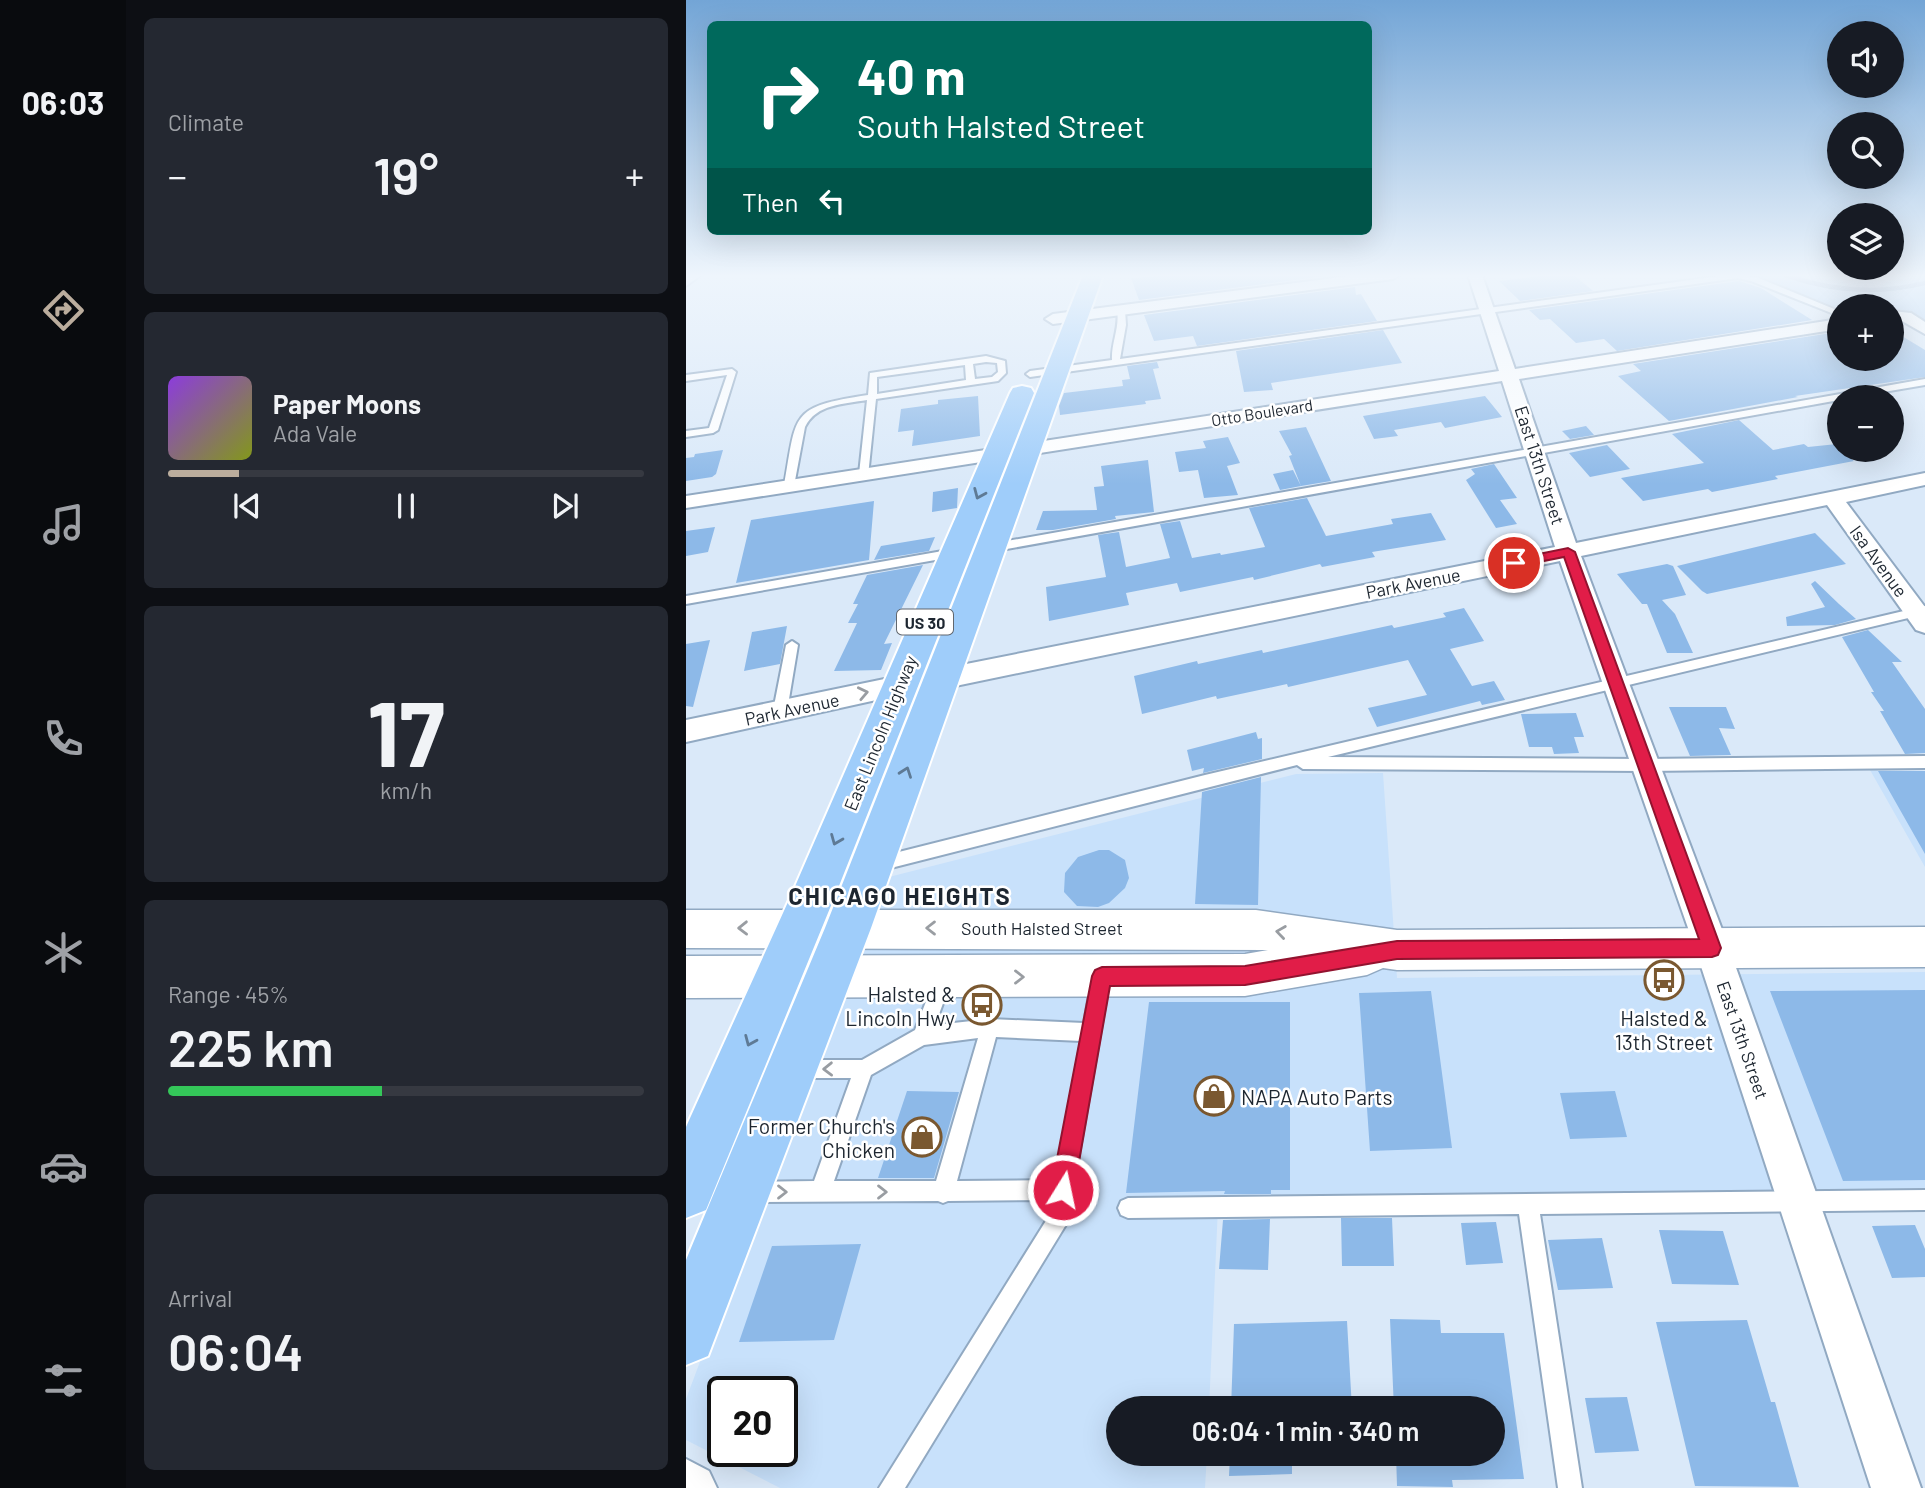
<!DOCTYPE html>
<meta charset="utf-8">
<style>
:root{--surface:#171b24;--page:#242831;--text:#f1f3f6;--muted:#9ea1a6;--line:#363941;--accent:#bbad9d}
body{margin:0;font-family:Barlow,sans-serif;background:var(--page);color:var(--text);height:100vh;display:flex;flex-direction:column;font-size:26px;white-space:nowrap}
*{box-sizing:border-box;margin:0}
p{font-size:23px;color:var(--muted)}
.icon{flex:none;width:38px;height:38px;fill:none;stroke:currentColor;stroke-width:2;stroke-linecap:round;stroke-linejoin:round}
.map{position:relative;flex:1;overflow:hidden}
.side{display:flex;flex-direction:column;gap:18px;padding:18px;background:#0d0f14;width:560px}
.side>*{flex:none}
.guide{position:absolute;left:21px;top:21px;width:665px;height:214px;border-radius:10px;box-shadow:0 7px 28px #0002;background:#00695c;color:#fff;overflow:hidden}
.buttons{position:absolute;left:1141px;top:21px;display:grid;gap:14px}
.buttons a{display:grid;place-items:center;width:77px;height:77px;border-radius:50%;background:var(--surface);box-shadow:0 7px 28px #0002;font-size:35px}
.speed{position:absolute;left:21px;top:1376px;display:flex;gap:14px;font-size:35px;font-weight:700;text-align:center}
.speed>*{display:grid;place-content:center;width:91px;height:91px;border-radius:50%;background:var(--surface);box-shadow:0 7px 28px #0002;line-height:1}
.speed .limit{border:4px solid #111;border-radius:10px;background:#fff;color:#111}
.pin{position:absolute;display:grid;place-items:center;width:60px;height:60px;color:#fff;margin:-30px;border:4px solid #fff;border-radius:50%;box-shadow:0 2px 7px #0007}
.me{position:absolute;width:77px;margin:-38px;rotate:10deg;stroke-linejoin:round;filter:drop-shadow(0 0 5px #0008)}
.turn{display:flex;align-items:center;gap:24px;height:147px;padding:0 35px;font-size:32px}
.turn .icon{width:91px;height:91px;stroke-width:2.5}
.turn b{display:block;font-size:49px;line-height:60px}
.then{display:flex;align-items:center;height:66px;padding:0 35px;background:#0003;gap:14px;font-size:26px}
.big{font-size:52px;font-weight:600;line-height:1.1}
.side .tile{flex:1;display:flex;flex-direction:column;justify-content:center;gap:10px;min-width:0;padding:0 24px;border-radius:10px;background:var(--page)}
.side .dial{align-items:center;gap:0}
.dial b{font-size:91px;line-height:1}
.song{display:flex;align-items:center;gap:21px}
.cover{width:84px;height:84px;border-radius:10px;background:linear-gradient(135deg,hsl(270 70% 55%),hsl(70 70% 35%))}
.played{height:7px;border-radius:4px;background:linear-gradient(90deg,var(--accent) 15%,var(--line) 15%)}
.keys{display:flex;justify-content:space-around;direction:ltr}
.heat{display:flex;justify-content:space-between;align-items:center;font-size:38px;direction:ltr}
.charge{height:10px;border-radius:5px;background:linear-gradient(90deg,#34c759 45%,var(--line) 0)}
.trip{position:absolute;left:420px;top:1396px;width:399px;height:70px;border-radius:35px;background:var(--surface);box-shadow:0 7px 28px #0002;font-weight:600;line-height:70px;text-align:center}
main{display:flex;flex:1;min-height:0}
.dock{display:flex;flex-direction:column;width:126px;justify-content:space-around;align-items:center;background:#090b0e;color:var(--muted)}
.dock .icon{width:49px;height:49px}
.dock .selected{color:var(--accent)}
.dock b{font-size:32px;color:var(--text)}
.map>svg:first-child{display:block}
.built{fill:#c8e1fb;fill-rule:evenodd}
.green{fill:#a9ccf1}
.lines{fill:none;stroke-linecap:round;stroke-linejoin:round}
.stream{stroke:#658fbb;stroke-width:4.5}
.building{fill:#8db9e8}
.service-casing{stroke:#91a9c2;stroke-width:4}
.minor-casing{stroke:#91a9c2;stroke-width:4}
.tertiary-casing{stroke:#91a9c2;stroke-width:3}
.primary-casing{stroke:#fff;stroke-width:4}
.service{fill:#fff;fill-rule:evenodd}
.minor{fill:#fff;fill-rule:evenodd}
.tertiary{fill:#fff;fill-rule:evenodd}
.primary{fill:#9fcdfa;fill-rule:evenodd}
.oneway{stroke:#5e7a95}
.oneway2{stroke:#999da2}
.route{fill:#e11d48;stroke:#92132f;stroke-width:2}
.labels{text-anchor:middle;dominant-baseline:central;stroke-width:5;stroke-linejoin:round;paint-order:stroke}
.far-street-label{font-size:16px;fill:#1d2630;stroke:#fff}
.shield{fill:#fff;stroke:#61676e;stroke-width:2}
.shield-label{font-size:16px;font-weight:bold;fill:#1d2630}
.street-label{font-size:18px;fill:#1d2630;stroke:#fff}
.near-poi-label{font-size:21px;fill:#1d2630;stroke:#fff;text-anchor:end}
.district-label{font-size:24px;font-weight:bold;letter-spacing:2px;fill:#1d2630;stroke:#fff}
</style>
<main>
<nav class="dock">
<b>06:03</b>
<svg class="icon selected" aria-label="directions" viewBox="0 0 24 24"><path d="M12 3l9 9-9 9-9-9zM9 14v-3h6M13 9l2 2-2 2"/></svg>
<svg class="icon" aria-label="music" viewBox="0 0 24 24"><path d="M9 18V5l10-2v13"/><circle cx="6" cy="18" r="3"/><circle cx="16" cy="16" r="3"/></svg>
<svg class="icon" aria-label="phone" viewBox="0 0 24 24"><path d="M5 4h4l2 5-3 2q2 4 5 5l2-3 5 2v4C11 20 4 13 5 4z"/></svg>
<svg class="icon" aria-label="climate" viewBox="0 0 24 24"><path d="M12 3v18M4 7l16 10M4 17L20 7"/></svg>
<svg class="icon" aria-label="car" viewBox="0 0 24 24"><path d="M5 17H2v-5l4-1 3-4h7l3 4 3 1v5h-3M9 17h6M6 11h13"/><circle cx="7" cy="17" r="2"/><circle cx="17" cy="17" r="2"/></svg>
<svg class="icon" aria-label="filters" viewBox="0 0 24 24"><path d="M4 7h16M4 17h16"/><circle cx="9" cy="7" r="2"/><circle cx="15" cy="17" r="2"/></svg>
</nav>
<section class="side">
<div class="tile"><p>Climate</p>
<div class="heat"><a>−</a><b class="big">19°</b><a>+</a></div>
</div>
<div class="tile">
<div class="song"><i class="cover"></i><div><b>Paper Moons</b><p>Ada Vale</p></div></div>
<div class="played"></div>
<div class="keys"><svg class="icon" aria-label="previous" viewBox="0 0 24 24"><path d="M18 5L8 12l10 7zM5 5v14"/></svg><svg class="icon" aria-label="pause" viewBox="0 0 24 24"><path d="M8 5v14M16 5v14"/></svg><svg class="icon" aria-label="next" viewBox="0 0 24 24"><path d="M6 5l10 7-10 7zM19 5v14"/></svg></div>
</div>
<div class="tile dial"><b>17</b><p>km/h</p></div>
<div class="tile"><p>Range · 45%</p><b class="big">225 km</b><div class="charge"></div></div>
<div class="tile"><p>Arrival</p><b class="big">06:04</b></div>
</section>
<div class="map">
<svg width="1239" height="1488" viewBox="0 0 1239 1488">
<rect width="100%" height="100%" fill="#dae9f9"/>
<path class="built" d="M 1184,770 L 1239,771 L 1239,867 Z
M 697,773 L 711,978 L 1239,972 L 1239,1198 L 532,1207 L 523,1409 L 432,1409 L 432,1454 L 521,1454 L 519,1488 L 94,1488 L 0,1440 L 0,1399 L 195,879 L 610,774 ZM 37,1391 L 96,1391 L 96,1451 L 37,1451 Z"/>
<path class="green" d="M 1069,275 L 1239,275 L 1239,322 L 1206,311 L 1206,306 L 1153,306 L 1153,309 L 1098,289 Z"/>
<g class="lines">
<path class="stream" d="M 1099,275 C 1145,291 1191,295 1239,283"/>
</g>
<path class="building" d="M 491,275 L 648,275 L 453,300 L 445,278 Z
M 861,275 L 888,275 L 907,291 L 834,301 L 813,281 Z
M 1053,281 L 1075,288 L 1126,320 L 931,351 L 918,339 L 890,343 L 864,319 L 854,320 L 843,310 Z
M 669,287 L 670,295 L 675,294 L 691,321 L 511,346 L 507,336 L 468,341 L 458,315 Z
M 697,330 L 716,363 L 585,383 L 587,390 L 558,392 L 550,351 Z
M 1206,330 L 1239,350 L 1239,377 L 1109,396 L 1112,397 L 983,421 L 932,376 L 955,371 L 947,364 L 1145,333 L 1153,338 L 1153,359 L 1206,359 Z
M 471,362 L 473,368 L 467,369 L 475,399 L 459,401 L 460,404 L 374,415 L 373,406 L 378,393 L 437,386 L 436,380 L 444,379 L 441,366 Z
M 292,396 L 294,436 L 226,446 L 228,430 L 212,432 L 215,409 L 252,404 L 252,400 Z
M 799,396 L 816,417 L 759,428 L 755,422 L 708,430 L 712,436 L 688,439 L 677,416 Z
M 1053,420 L 1087,450 L 1118,444 L 1122,447 L 1151,444 L 1153,450 L 1168,461 L 1089,476 L 1092,479 L 1026,492 L 1022,489 L 957,501 L 935,478 L 1018,463 L 986,434 Z
M 900,426 L 908,435 L 884,439 L 876,431 Z
M 620,427 L 645,481 L 615,486 L 603,456 L 606,455 L 593,431 Z
M 542,437 L 554,463 L 541,466 L 552,495 L 518,498 L 512,470 L 493,472 L 489,452 L 520,448 L 517,441 Z
M 921,445 L 944,469 L 904,477 L 883,453 Z
M 37,450 L 30,474 L 26,477 L 0,481 L 0,458 L 8,457 L 9,454 Z
M 462,460 L 468,512 L 429,516 L 430,519 L 367,530 L 350,530 L 357,511 L 411,510 L 408,487 L 418,486 L 415,466 Z
M 808,464 L 831,498 L 814,500 L 831,524 L 810,528 L 780,480 L 789,474 L 785,469 Z
M 607,470 L 615,486 L 594,490 L 587,474 Z
M 272,488 L 271,508 L 246,512 L 247,492 Z
M 621,498 L 640,536 L 707,524 L 705,519 L 745,513 L 760,540 L 686,552 L 689,557 L 636,567 L 634,564 L 568,580 L 567,577 L 494,592 L 491,583 L 440,593 L 443,605 L 363,621 L 360,587 L 420,577 L 412,535 L 433,532 L 440,567 L 484,558 L 474,524 L 494,521 L 506,558 L 534,553 L 535,555 L 579,547 L 563,508 Z
M 188,501 L 183,560 L 50,583 L 65,520 Z
M 29,527 L 22,552 L 0,556 L 0,531 Z
M 1129,533 L 1160,564 L 1021,594 L 1016,591 L 991,566 Z
M 249,537 L 243,551 L 188,560 L 195,546 Z
M 981,564 L 987,566 L 1000,595 L 976,600 L 989,614 L 1007,653 L 981,653 L 961,604 L 956,604 L 931,574 Z
M 237,565 L 198,644 L 206,643 L 195,670 L 148,671 L 171,623 L 162,623 L 172,604 L 167,604 L 181,575 Z
M 1129,581 L 1153,604 L 1170,619 L 1149,625 L 1101,626 L 1100,617 L 1139,607 L 1125,584 Z
M 778,608 L 798,641 L 764,649 L 786,686 L 808,681 L 819,700 L 796,705 L 794,701 L 691,727 L 682,708 L 741,695 L 722,660 L 602,687 L 601,684 L 531,699 L 530,696 L 456,714 L 448,676 L 511,661 L 512,664 L 576,650 L 577,653 L 706,625 L 708,628 L 760,617 L 757,613 Z
M 101,626 L 94,664 L 58,671 L 66,632 Z
M 1182,630 L 1216,662 L 1206,662 L 1239,709 L 1239,753 L 1219,754 L 1194,711 L 1198,711 L 1185,692 L 1188,692 L 1156,637 Z
M 24,640 L 7,707 L 0,706 L 0,644 Z
M 983,707 L 1040,707 L 1049,729 L 1033,728 L 1045,755 L 1004,756 Z
M 890,713 L 898,737 L 888,737 L 893,753 L 868,754 L 866,747 L 843,747 L 835,714 Z
M 570,732 L 572,739 L 576,738 L 576,759 L 517,773 L 518,768 L 506,771 L 501,750 Z
M 1192,771 L 1239,771 L 1239,854 Z
M 575,777 L 572,905 L 509,904 L 516,792 Z
M 413,850 L 423,850 L 439,860 L 443,878 L 439,888 L 423,903 L 412,907 L 391,906 L 378,892 L 379,873 L 392,857 Z
M 1239,990 L 1239,1180 L 1157,1181 L 1084,991 Z
M 745,991 L 766,1148 L 684,1151 L 673,993 Z
M 463,1002 L 604,1002 L 604,1190 L 585,1190 L 585,1194 L 538,1194 L 539,1191 L 440,1193 Z
M 221,1091 L 273,1092 L 248,1178 L 192,1178 Z
M 929,1091 L 941,1137 L 884,1139 L 874,1093 Z
M 655,1218 L 706,1218 L 708,1266 L 656,1266 Z
M 584,1219 L 582,1270 L 533,1269 L 537,1220 Z
M 810,1222 L 817,1263 L 780,1265 L 775,1223 Z
M 1229,1225 L 1239,1249 L 1239,1277 L 1206,1278 L 1186,1226 Z
M 973,1230 L 1037,1231 L 1053,1285 L 986,1284 Z
M 916,1238 L 927,1288 L 872,1290 L 862,1240 Z
M 175,1244 L 148,1340 L 53,1342 L 86,1246 Z
M 704,1319 L 754,1320 L 755,1333 L 818,1333 L 838,1479 L 766,1480 L 767,1487 L 711,1486 L 710,1454 L 807,1454 L 807,1409 L 708,1409 Z
M 1061,1320 L 1085,1402 L 1089,1402 L 1113,1487 L 1009,1486 L 970,1322 Z
M 661,1321 L 666,1409 L 545,1409 L 548,1324 Z
M 941,1397 L 953,1451 L 909,1453 L 899,1398 Z
M 544,1454 L 606,1454 L 606,1474 L 543,1476 Z"/>
<g class="lines">
<g class="service-casing">
<path id="service" d="M 1041,275 L 1070,277 L 1153,311 L 1153,316 L 1065,281 L 1052,278 L 344,377 L 340,374 L 344,371 L 426,360 C 425,343 434,328 431,310 L 435,308 L 439,310 L 440,325 L 434,359 Z
M 300,356 L 319,361 L 320,373 L 312,381 L 190,399 L 182,476 L 173,474 L 181,400 C 158,404 130,404 119,427 L 108,486 L 103,489 L 98,486 C 111,413 103,407 182,395 L 184,373 ZM 300,362 L 311,363 L 312,372 L 306,377 L 289,379 L 287,364 ZM 279,365 L 280,380 L 191,394 L 191,377 Z
M 46,369 L 50,372 L 32,430 L 27,433 L 0,437 L 0,431 L 23,428 L 41,375 L 0,381 L 0,375 Z
M 1239,379 L 1239,385 L 1168,397 L 1153,397 L 1153,400 L 304,552 L 298,548 L 304,544 Z
M 268,549 L 272,550 L 272,556 L 0,604 L 0,596 Z
M 1239,606 L 1239,614 L 642,757 L 959,759 L 1239,756 L 1239,768 L 959,771 L 617,769 L 611,765 L 193,871 L 187,869 L 185,864 L 187,859 L 193,857 L 519,775 Z
M 106,641 L 112,645 L 101,711 L 94,716 L 87,711 L 100,645 Z
M 415,970 L 421,972 L 424,978 L 381,1223 L 219,1488 L 193,1488 L 361,1219 L 365,1200 L 262,1201 L 257,1203 L 252,1201 L 67,1202 L 60,1199 L 57,1192 L 60,1185 L 67,1182 L 128,1181 L 165,1078 L 113,1078 L 106,1076 L 104,1069 L 106,1062 L 113,1060 L 176,1060 L 229,1030 L 251,973 L 257,971 L 263,973 L 266,979 L 249,1025 L 304,1019 L 398,1023 L 406,978 L 409,972 ZM 310,1037 L 395,1041 L 369,1180 L 271,1181 ZM 292,1038 L 250,1181 L 148,1181 L 185,1075 L 238,1045 Z
M 1239,1190 L 1239,1210 L 854,1214 L 896,1488 L 872,1488 L 833,1214 L 442,1218 L 435,1215 L 432,1208 L 435,1201 L 442,1198 Z"/>
</g>
<g class="minor-casing">
<path id="minor" d="M 0,275 L 15,275 L 0,286 Z
M 671,275 L 714,275 L 707,279 L 367,324 L 359,319 L 367,314 Z
M 782,275 L 796,275 L 829,369 L 1153,319 L 1153,329 L 833,379 L 890,543 L 1239,473 L 1239,485 L 1160,502 L 1239,607 L 1239,633 L 1230,630 L 1141,505 L 895,556 L 1043,948 L 1235,1488 L 1185,1488 L 1009,948 L 874,561 L 255,689 L 246,686 L 242,679 L 246,672 L 255,669 L 869,547 L 816,381 L 0,508 L 0,496 L 813,371 Z
M 1206,311 L 1225,313 L 1239,322 L 1239,334 L 1216,321 L 1206,321 Z
M 213,676 L 222,679 L 226,686 L 222,693 L 0,742 L 0,720 Z
M 0,1459 L 23,1471 L 31,1488 L 0,1488 Z"/>
</g>
<g class="tertiary-casing">
<path id="tertiary" d="M 0,910 L 570,910 L 711,930 L 1239,927 L 1239,967 L 711,970 L 697,968 L 681,975 L 559,996 L 0,998 L 0,956 L 559,954 L 582,950 L 0,948 Z"/>
</g>
<g class="primary-casing">
<path id="primary" d="M 397,275 L 417,275 L 185,928 L 22,1356 L 0,1365 L 0,1260 L 139,928 Z
M 336,386 L 345,388 L 348,393 L 151,891 L 20,1210 L 0,1218 L 0,1127 L 107,891 L 324,393 L 327,388 Z"/>
</g>
<use href="#service" class="service"/>
<use href="#minor" class="minor"/>
<use href="#tertiary" class="tertiary"/>
<use href="#primary" class="primary"/>
</g>
<defs><path id="oneway-chevron" d="M-2-3.5L2.5 0L-2 3.5" fill="none" stroke-width="1.6" stroke-linecap="round" stroke-linejoin="round" transform="scale(1.75)"/></defs>
<g class="oneway">
<use href="#oneway-chevron" transform="translate(293 494) rotate(113)"/>
<use href="#oneway-chevron" transform="translate(220 772) rotate(-70)"/>
<use href="#oneway-chevron" transform="translate(150 840) rotate(112)"/>
<use href="#oneway-chevron" transform="translate(64 1041) rotate(113)"/>
</g>
<g class="oneway2">
<use href="#oneway-chevron" transform="translate(177 693) rotate(-12)"/>
<use href="#oneway-chevron" transform="translate(57 928) rotate(179)"/>
<use href="#oneway-chevron" transform="translate(245 928) rotate(-180)"/>
<use href="#oneway-chevron" transform="translate(595 932) rotate(-172)"/>
<use href="#oneway-chevron" transform="translate(333 977)"/>
<use href="#oneway-chevron" transform="translate(142 1069) rotate(179)"/>
<use href="#oneway-chevron" transform="translate(96 1192)"/>
<use href="#oneway-chevron" transform="translate(196 1192)"/>
</g>
<linearGradient id="sky" x2="0" y2="1"><stop stop-color="#73a5d6"/><stop offset="0.57" stop-color="#eef5fc"/><stop offset="1" stop-color="#eef5fc" stop-opacity="0"/></linearGradient>
<rect width="1239" height="484" fill="url(#sky)"/>
<path class="route" d="M 882,548 L 889,552 L 1035,948 L 1032,955 L 1026,957 L 711,959 L 559,985 L 424,986 L 388,1190 L 385,1198 L 377,1202 L 369,1198 L 365,1190 L 406,976 L 409,970 L 416,967 L 559,966 L 711,941 L 1013,939 L 878,557 L 828,567 L 821,563 L 828,559 Z"/>
<defs>
<g id="bus-ring" transform="scale(2.0125)"><circle r="9.5" fill="#fff" stroke="#7a5830" stroke-width="1.5"/><path d="M-5-6H5V4H4V6H2V4H-2V6H-4V4H-5ZM-3.5-4V0h7V-4ZM-3.5 1.2v1.5H-2V1.2ZM2 1.2v1.5H3.5V1.2Z" fill="#7a5830"/></g>
<g id="shop-ring" transform="scale(2.0125)"><circle r="9.5" fill="#fff" stroke="#7a5830" stroke-width="1.5"/><path d="M-5-2.5h2.3a2.7 3.5 0 0 1 5.4 0H5L5.5 6h-11ZM-1.5-2.5h3a1.5 2.3 0 0 0-3 0Z" fill="#7a5830"/></g>
</defs>
<g fill-rule="evenodd">
<use href="#bus-ring" x="978" y="980"/>
<use href="#bus-ring" x="296" y="1005"/>
<use href="#shop-ring" x="528" y="1096"/>
<use href="#shop-ring" x="236" y="1137"/>
</g>
<g class="labels">
<g class="far-street-label">
<text transform="translate(576 412) rotate(-9)">Otto Boulevard</text>
</g>
<rect class="shield" x="211" y="609.5" width="56" height="25" rx="5"/>
<g class="shield-label">
<text x="239" y="622">US 30</text>
</g>
<g class="street-label">
<text transform="translate(854 465) rotate(72)">East 13th Street</text>
<text transform="translate(1193 561) rotate(54)">Isa Avenue</text>
<text transform="translate(727 583) rotate(-11)">Park Avenue</text>
<text transform="translate(106 709) rotate(-12)">Park Avenue</text>
<text transform="translate(194 733) rotate(-68)">East Lincoln Highway</text>
<text x="356" y="928">South Halsted Street</text>
<text transform="translate(1057 1040) rotate(71)">East 13th Street</text>
</g>
<g class="near-poi-label">
<text x="269" y="993">Halsted &amp;<tspan x="269" dy="24">Lincoln Hwy</tspan></text>
<text x="978" y="1017" text-anchor="middle">Halsted &amp;<tspan x="978" dy="24">13th Street</tspan></text>
<text x="555" y="1096" text-anchor="start">NAPA Auto Parts</text>
<text x="209" y="1125">Former Church's<tspan x="209" dy="24">Chicken</tspan></text>
</g>
<g class="district-label">
<text x="214" y="895">CHICAGO HEIGHTS</text>
</g>
</g>
</svg>
<div class="buttons">
<a><svg class="icon" aria-label="sound" viewBox="0 0 24 24"><path d="M4 9h4l5-4v14l-5-4H4zM17 9q2 3 0 6"/></svg></a>
<a><svg class="icon" aria-label="search" viewBox="0 0 24 24"><circle cx="10" cy="10" r="6"/><path d="M15 15l6 6"/></svg></a>
<a><svg class="icon" aria-label="layers" viewBox="0 0 24 24"><path d="M12 4l9 5-9 5-9-5zM3 14l9 5 9-5"/></svg></a>
<a>+</a>
<a>−</a>
</div>
<div class="speed"><div class="limit">20</div></div>
<div class="pin" style="left:828px;top:563px;background:#d93025"><svg class="icon" aria-label="arrive" viewBox="0 0 24 24"><path d="M6 21V4h12l-3 4 3 4H6"/></svg></div>
<svg class="me" style="left:377px;top:1190px" viewBox="-20 -20 40 40"><circle r="17" fill="#e11d48" stroke="#fff" stroke-width="3"/><path d="M0-11L8 9 0 5-8 9z" fill="#fff"/></svg>
<div class="trip">06:04 · 1 min · 340 m</div>
<div class="guide">
<div class="turn"><svg class="icon" aria-label="right" viewBox="0 0 24 24"><path d="M7 20v-9h11M14 6l5 5-5 5"/></svg><div><b>40 m</b>South Halsted Street</div></div>
<div class="then">Then<svg class="icon" aria-label="left" viewBox="0 0 24 24"><path d="M17 20v-9H6M10 6l-5 5 5 5"/></svg></div>
</div>
</div>
</main>
